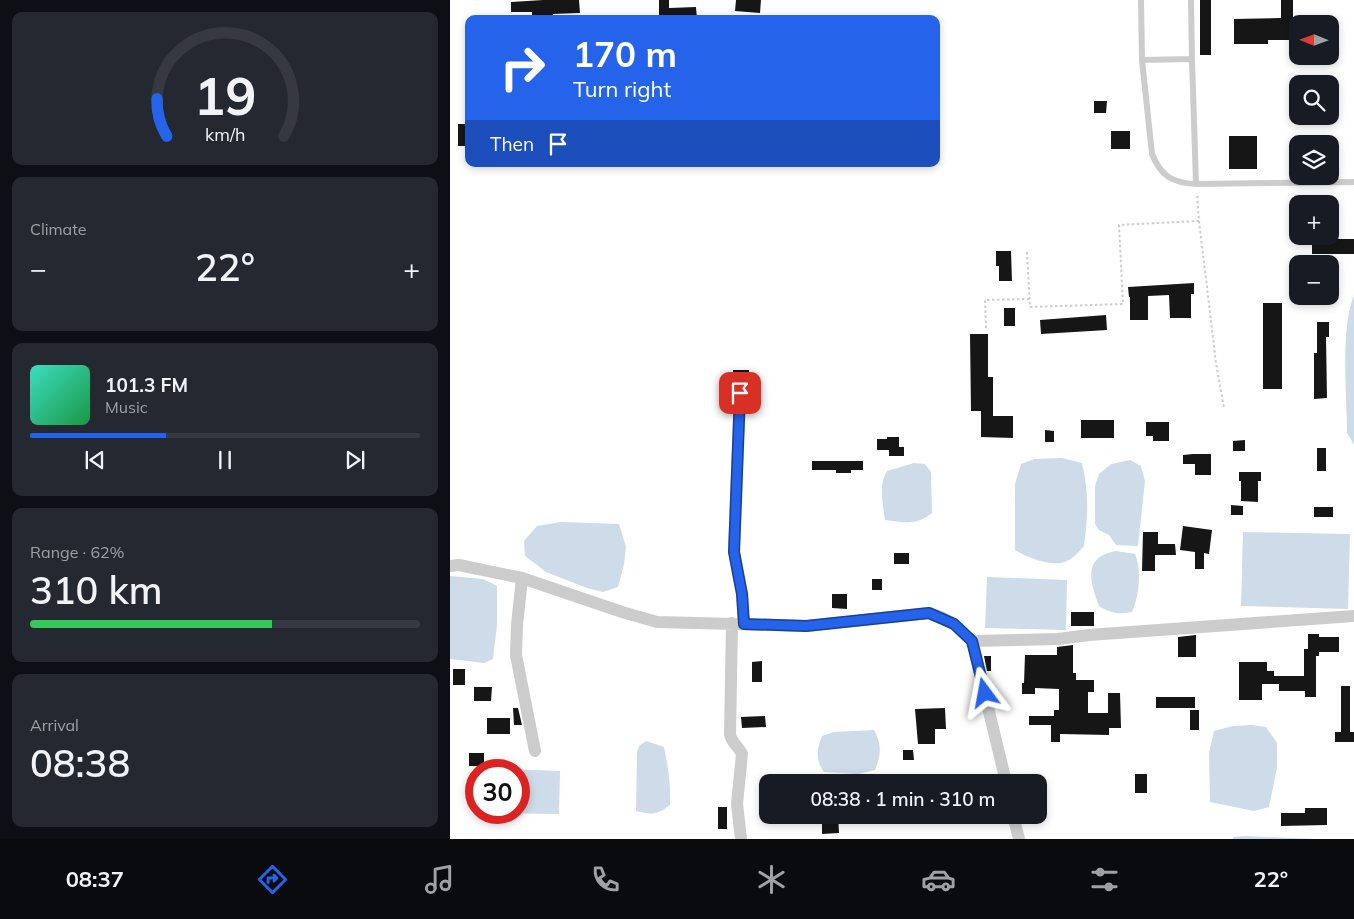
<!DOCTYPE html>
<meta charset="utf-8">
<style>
:root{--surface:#171b24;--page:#242831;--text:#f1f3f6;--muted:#9ea1a6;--line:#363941;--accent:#2563eb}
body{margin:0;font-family:Mulish,sans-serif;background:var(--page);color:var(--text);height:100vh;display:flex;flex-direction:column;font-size:19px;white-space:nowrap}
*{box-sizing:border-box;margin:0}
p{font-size:16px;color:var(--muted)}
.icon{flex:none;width:28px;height:28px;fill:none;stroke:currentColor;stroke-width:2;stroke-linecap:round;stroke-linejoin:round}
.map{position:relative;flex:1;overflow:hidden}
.details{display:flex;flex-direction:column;gap:12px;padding:12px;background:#0d0f14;width:450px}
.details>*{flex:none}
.top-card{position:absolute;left:15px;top:15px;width:475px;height:152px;border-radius:10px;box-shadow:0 2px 8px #0003;background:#2563eb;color:#fff;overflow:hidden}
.needle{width:32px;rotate:271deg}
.buttons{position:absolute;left:839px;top:15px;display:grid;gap:10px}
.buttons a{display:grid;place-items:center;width:50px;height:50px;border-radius:10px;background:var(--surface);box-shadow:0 2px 8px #0003;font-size:25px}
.speed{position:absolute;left:15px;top:759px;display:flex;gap:10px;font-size:25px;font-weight:700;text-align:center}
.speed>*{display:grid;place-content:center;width:65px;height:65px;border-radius:50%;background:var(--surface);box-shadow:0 2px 8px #0003;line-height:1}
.speed .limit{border:8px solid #d22;background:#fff;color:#111}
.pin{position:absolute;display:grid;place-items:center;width:42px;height:42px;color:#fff;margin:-21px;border-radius:10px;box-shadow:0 2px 8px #0006}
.me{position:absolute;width:55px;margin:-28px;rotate:347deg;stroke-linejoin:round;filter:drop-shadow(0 0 4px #0008)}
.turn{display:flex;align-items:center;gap:18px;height:105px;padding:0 25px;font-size:22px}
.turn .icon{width:65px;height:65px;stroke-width:2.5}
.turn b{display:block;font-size:35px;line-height:42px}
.then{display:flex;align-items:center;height:48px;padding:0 25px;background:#0003;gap:10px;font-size:19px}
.big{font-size:38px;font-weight:600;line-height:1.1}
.details .card{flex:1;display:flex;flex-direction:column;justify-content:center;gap:8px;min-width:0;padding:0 18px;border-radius:10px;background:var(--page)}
.details .dial{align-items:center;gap:0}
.dial svg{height:130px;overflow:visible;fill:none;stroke:var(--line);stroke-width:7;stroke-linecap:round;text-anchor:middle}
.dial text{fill:var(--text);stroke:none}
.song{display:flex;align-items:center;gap:15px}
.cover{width:60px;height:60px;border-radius:8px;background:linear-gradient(135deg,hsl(170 70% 55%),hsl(140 70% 35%))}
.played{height:5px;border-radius:2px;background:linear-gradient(90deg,var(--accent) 35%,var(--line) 35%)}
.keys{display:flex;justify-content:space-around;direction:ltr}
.heat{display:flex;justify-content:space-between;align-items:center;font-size:28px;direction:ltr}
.charge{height:8px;border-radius:4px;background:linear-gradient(90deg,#34c759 62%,var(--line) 0)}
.trip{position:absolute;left:309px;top:774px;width:288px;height:50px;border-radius:10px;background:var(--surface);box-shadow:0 2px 8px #0003;font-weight:600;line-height:50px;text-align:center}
.tabs{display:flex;height:80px;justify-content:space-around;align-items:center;background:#090b0e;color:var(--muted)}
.tabs .icon{width:35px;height:35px}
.tabs .active{color:var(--accent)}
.tabs b{font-size:22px;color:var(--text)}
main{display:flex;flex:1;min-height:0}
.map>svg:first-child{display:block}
.water{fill:#cddce8}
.building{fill:#161616}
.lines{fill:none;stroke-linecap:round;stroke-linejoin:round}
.path{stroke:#ccc;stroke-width:2;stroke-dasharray:2.5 2.5;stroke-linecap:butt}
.lane{stroke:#ccc;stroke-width:6}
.street{stroke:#ccc;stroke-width:12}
.route-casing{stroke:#184099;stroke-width:12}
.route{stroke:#2563eb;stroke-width:9}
</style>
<main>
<section class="details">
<div class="card dial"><svg viewBox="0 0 100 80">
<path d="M14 69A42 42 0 1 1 86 69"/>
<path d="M14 69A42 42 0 0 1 8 46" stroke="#2563eb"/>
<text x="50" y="56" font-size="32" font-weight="700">19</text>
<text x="50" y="72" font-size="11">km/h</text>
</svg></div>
<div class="card"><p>Climate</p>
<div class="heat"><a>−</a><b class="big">22°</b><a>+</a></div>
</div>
<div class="card">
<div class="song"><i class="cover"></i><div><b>101.3 FM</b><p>Music</p></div></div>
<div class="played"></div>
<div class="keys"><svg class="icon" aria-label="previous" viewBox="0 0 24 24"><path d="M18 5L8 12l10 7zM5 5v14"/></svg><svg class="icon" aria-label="pause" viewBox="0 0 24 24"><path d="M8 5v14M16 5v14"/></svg><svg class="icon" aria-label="next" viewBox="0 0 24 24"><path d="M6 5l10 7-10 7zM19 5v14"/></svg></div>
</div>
<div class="card"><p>Range · 62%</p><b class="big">310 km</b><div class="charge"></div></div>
<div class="card"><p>Arrival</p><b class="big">08:38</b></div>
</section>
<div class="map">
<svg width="904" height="839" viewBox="0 0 904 839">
<rect width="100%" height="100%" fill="#fff"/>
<path class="water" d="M 904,295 L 904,445 L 897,433 C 897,395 890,328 904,295 Z
M 612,458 L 632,463 C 639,491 638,517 634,546 C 630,550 625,557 619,560 C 604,569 578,558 565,550 L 565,484 L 571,464 L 585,459 Z
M 680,460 L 691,466 L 695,481 L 688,546 L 666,545 L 659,535 L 649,530 L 645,524 L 645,486 L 649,474 L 661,464 Z
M 464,463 L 475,464 L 481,472 L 482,513 C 466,526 454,522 435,520 C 433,503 428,486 437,471 Z
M 111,522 L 169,524 L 176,547 L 174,564 L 168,587 L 153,592 L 137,588 L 96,572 L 75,556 L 74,541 L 87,526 Z
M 793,532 L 900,534 L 898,609 L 791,606 Z
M 666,551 L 685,554 C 692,570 689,597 682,612 C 669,615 660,613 649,606 C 640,582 632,557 666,551 Z
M 0,576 L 33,579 L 47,586 L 47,625 L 43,659 L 34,663 L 0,659 Z
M 537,577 L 617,580 L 616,630 L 535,628 Z
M 802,725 L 816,727 L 827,743 L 827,768 L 819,807 L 804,811 L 760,802 L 759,753 L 764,731 L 783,726 Z
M 424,730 C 432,744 431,755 425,770 L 408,774 L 374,772 C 366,761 366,749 372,736 L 384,732 Z
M 196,741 L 214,747 C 218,766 221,785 220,805 C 207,815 202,815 186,811 L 187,752 L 189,746 Z
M 31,768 L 110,771 L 109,814 L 46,813 L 69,812 L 69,770 L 31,770 Z
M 795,836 L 866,839 L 783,839 L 783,837 Z"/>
<path class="building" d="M 93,0 L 129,0 L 130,13 L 103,14 L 103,19 L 82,19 L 82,12 L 61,12 L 61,2 Z
M 209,0 L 219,0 L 219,8 L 246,7 L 247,19 L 209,19 Z
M 286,0 L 311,0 L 310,13 L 285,11 Z
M 750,0 L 761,0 L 761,55 L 750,55 Z
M 831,0 L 843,0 L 843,40 L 818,40 L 818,44 L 784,44 L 784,19 L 831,18 Z
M 644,101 L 657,101 L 656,113 L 644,113 Z
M 8,124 L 19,124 L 19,146 L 8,146 Z
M 661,131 L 680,131 L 680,149 L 661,149 Z
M 779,136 L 807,136 L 807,169 L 779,169 Z
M 862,239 L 904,239 L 904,254 L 862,254 Z
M 546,251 L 561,251 L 562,281 L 549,281 L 549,266 L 546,266 Z
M 744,283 L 744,294 L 741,294 L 741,318 L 720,318 L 719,295 L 698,296 L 698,320 L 680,320 L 680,297 L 679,297 L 678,287 Z
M 813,303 L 832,303 L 832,389 L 813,389 Z
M 554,308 L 565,308 L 565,326 L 554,326 Z
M 656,315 L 657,330 L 591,334 L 590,320 Z
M 867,322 L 879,322 L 879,337 L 876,337 L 877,398 L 864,399 L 864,353 L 867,353 Z
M 520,334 L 538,334 L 538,377 L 543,377 L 543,416 L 563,416 L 563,438 L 531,437 L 531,411 L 521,411 Z
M 283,370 L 299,370 L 299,381 L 283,381 Z
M 631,420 L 664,420 L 664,438 L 631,438 Z
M 696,422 L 719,422 L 719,441 L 703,441 L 703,436 L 696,436 Z
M 595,430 L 604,431 L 604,442 L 595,442 Z
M 437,437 L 449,437 L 449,447 L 454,447 L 454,456 L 439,456 L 439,450 L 427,450 L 427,439 L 437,439 Z
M 795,440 L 795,451 L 783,451 L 783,441 Z
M 867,448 L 876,448 L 876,471 L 867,471 Z
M 743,454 L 761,454 L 761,475 L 745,475 L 745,464 L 733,464 L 733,455 Z
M 362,461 L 413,461 L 413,470 L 401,470 L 401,473 L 386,473 L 386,470 L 362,470 Z
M 789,472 L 811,472 L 811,481 L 808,481 L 808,502 L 791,501 L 791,481 L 789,481 Z
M 781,505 L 793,506 L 793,515 L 781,515 Z
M 864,507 L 883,507 L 883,517 L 864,517 Z
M 733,526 L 762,530 L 759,554 L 754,553 L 754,569 L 745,569 L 745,552 L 730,550 Z
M 693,532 L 708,532 L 708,544 L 725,544 L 726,555 L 705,555 L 705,571 L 692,571 Z
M 444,553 L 459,553 L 459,564 L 444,564 Z
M 422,579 L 432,579 L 432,590 L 422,590 Z
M 382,594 L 397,594 L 397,609 L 382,608 Z
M 621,612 L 644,612 L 644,626 L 621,626 Z
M 858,634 L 869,634 L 869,637 L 889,637 L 889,652 L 869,652 L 869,656 L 866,656 L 866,697 L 855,697 L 855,691 L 829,691 L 829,684 L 812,684 L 812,700 L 789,700 L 789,662 L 817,662 L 817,671 L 824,671 L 824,676 L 854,676 L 854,649 L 858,649 Z
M 746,635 L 746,657 L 728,657 L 728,637 Z
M 623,645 L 623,673 L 626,673 L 626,680 L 644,680 L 644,692 L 638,692 L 638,713 L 658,713 L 658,693 L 670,693 L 671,728 L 659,728 L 659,735 L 610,734 L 610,742 L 601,742 L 601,725 L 579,725 L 579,716 L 604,716 L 604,710 L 609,710 L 609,689 L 585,688 L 585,694 L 572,694 L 572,683 L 574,683 L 575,655 L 607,655 L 607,647 Z
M 534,656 L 541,656 L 541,671 L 537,671 Z
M 312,661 L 312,682 L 302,682 L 302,662 Z
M 3,669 L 15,669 L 15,685 L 3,685 Z
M 891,686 L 900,686 L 900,732 L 904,732 L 904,742 L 885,742 L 885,732 L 891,732 Z
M 24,687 L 42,687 L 41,701 L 24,701 Z
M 706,697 L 745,697 L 745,708 L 706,708 Z
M 63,708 L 68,708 L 72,725 L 64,725 Z
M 495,708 L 496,729 L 485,729 L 485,744 L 468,744 L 465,709 Z
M 740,710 L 749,710 L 749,730 L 740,730 Z
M 315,716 L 316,727 L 292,728 L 291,717 Z
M 37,718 L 60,718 L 60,734 L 37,734 Z
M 453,750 L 463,750 L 464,760 L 453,760 Z
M 19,753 L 34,753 L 34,766 L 19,766 Z
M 685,774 L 697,774 L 697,793 L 685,793 Z
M 268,807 L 277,807 L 277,829 L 268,829 Z
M 855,808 L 877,808 L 877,825 L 831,826 L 831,813 L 855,813 Z
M 372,815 L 388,815 L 389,833 L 372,834 Z"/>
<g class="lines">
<path class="path" d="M 749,221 L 766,363 L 774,408
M 577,252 L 580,307 L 673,304 L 669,225 L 749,221 L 747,193
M 536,328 L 535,300 L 580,299"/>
<path class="lane" d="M 691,0 L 692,60 L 702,154 C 711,176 722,183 746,184 L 904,182
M 742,59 L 746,184
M 692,60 L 742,59 L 741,0"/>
<path class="street" d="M 290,393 L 284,552 L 292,594 L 294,624
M 0,566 L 9,565 L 72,578 L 172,612 L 207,622 L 357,626 L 479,613 L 493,618 L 504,624 L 522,641 L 556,782
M 72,578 L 67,625 L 66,655 L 85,751
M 282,623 L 280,734 C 281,742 289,747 292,754 L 287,804 L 291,839
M 522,641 L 608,639 L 639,635 L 904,616
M 563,815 L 569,839"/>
</g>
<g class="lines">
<g class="route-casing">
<path id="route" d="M 290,393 L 284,552 L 292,594 L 294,624 L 356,626 L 479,613 L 504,624 L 522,641 L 535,693"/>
</g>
<use href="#route" class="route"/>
</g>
</svg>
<div class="buttons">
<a><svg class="needle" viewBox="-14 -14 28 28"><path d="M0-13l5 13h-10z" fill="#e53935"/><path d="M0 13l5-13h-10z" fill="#9ea1a6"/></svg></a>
<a><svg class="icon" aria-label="search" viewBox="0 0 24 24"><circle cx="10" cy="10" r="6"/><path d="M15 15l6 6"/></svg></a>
<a><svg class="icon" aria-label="layers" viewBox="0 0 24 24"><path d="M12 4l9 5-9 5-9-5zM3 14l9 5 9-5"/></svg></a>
<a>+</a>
<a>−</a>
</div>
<div class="speed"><div class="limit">30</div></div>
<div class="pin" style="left:290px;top:393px;background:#d93025"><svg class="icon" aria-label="arrive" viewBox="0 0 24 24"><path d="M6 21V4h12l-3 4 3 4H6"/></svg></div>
<svg class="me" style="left:535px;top:693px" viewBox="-20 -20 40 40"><path d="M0-17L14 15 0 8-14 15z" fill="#2563eb" stroke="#fff" stroke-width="4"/></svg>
<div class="trip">08:38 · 1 min · 310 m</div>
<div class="top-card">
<div class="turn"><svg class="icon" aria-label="right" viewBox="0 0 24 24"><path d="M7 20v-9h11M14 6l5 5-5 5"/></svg><div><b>170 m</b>Turn right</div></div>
<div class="then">Then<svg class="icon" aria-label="arrive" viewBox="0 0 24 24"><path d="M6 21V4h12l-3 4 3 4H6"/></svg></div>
</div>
</div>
</main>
<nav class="tabs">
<b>08:37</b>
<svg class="icon active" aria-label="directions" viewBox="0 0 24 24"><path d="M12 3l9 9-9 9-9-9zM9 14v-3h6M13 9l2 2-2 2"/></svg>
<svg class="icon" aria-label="music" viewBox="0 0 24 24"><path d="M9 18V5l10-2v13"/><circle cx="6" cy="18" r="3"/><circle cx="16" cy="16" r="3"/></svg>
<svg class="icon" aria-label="phone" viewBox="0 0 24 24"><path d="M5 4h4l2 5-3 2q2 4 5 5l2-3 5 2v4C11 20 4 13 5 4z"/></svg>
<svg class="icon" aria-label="climate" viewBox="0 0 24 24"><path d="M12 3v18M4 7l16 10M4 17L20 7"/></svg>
<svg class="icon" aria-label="car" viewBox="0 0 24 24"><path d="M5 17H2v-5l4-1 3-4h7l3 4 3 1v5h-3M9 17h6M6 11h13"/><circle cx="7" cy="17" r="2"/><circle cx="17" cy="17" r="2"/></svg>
<svg class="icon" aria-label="filters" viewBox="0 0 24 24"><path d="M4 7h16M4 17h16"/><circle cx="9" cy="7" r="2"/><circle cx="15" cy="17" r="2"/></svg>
<b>22°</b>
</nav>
